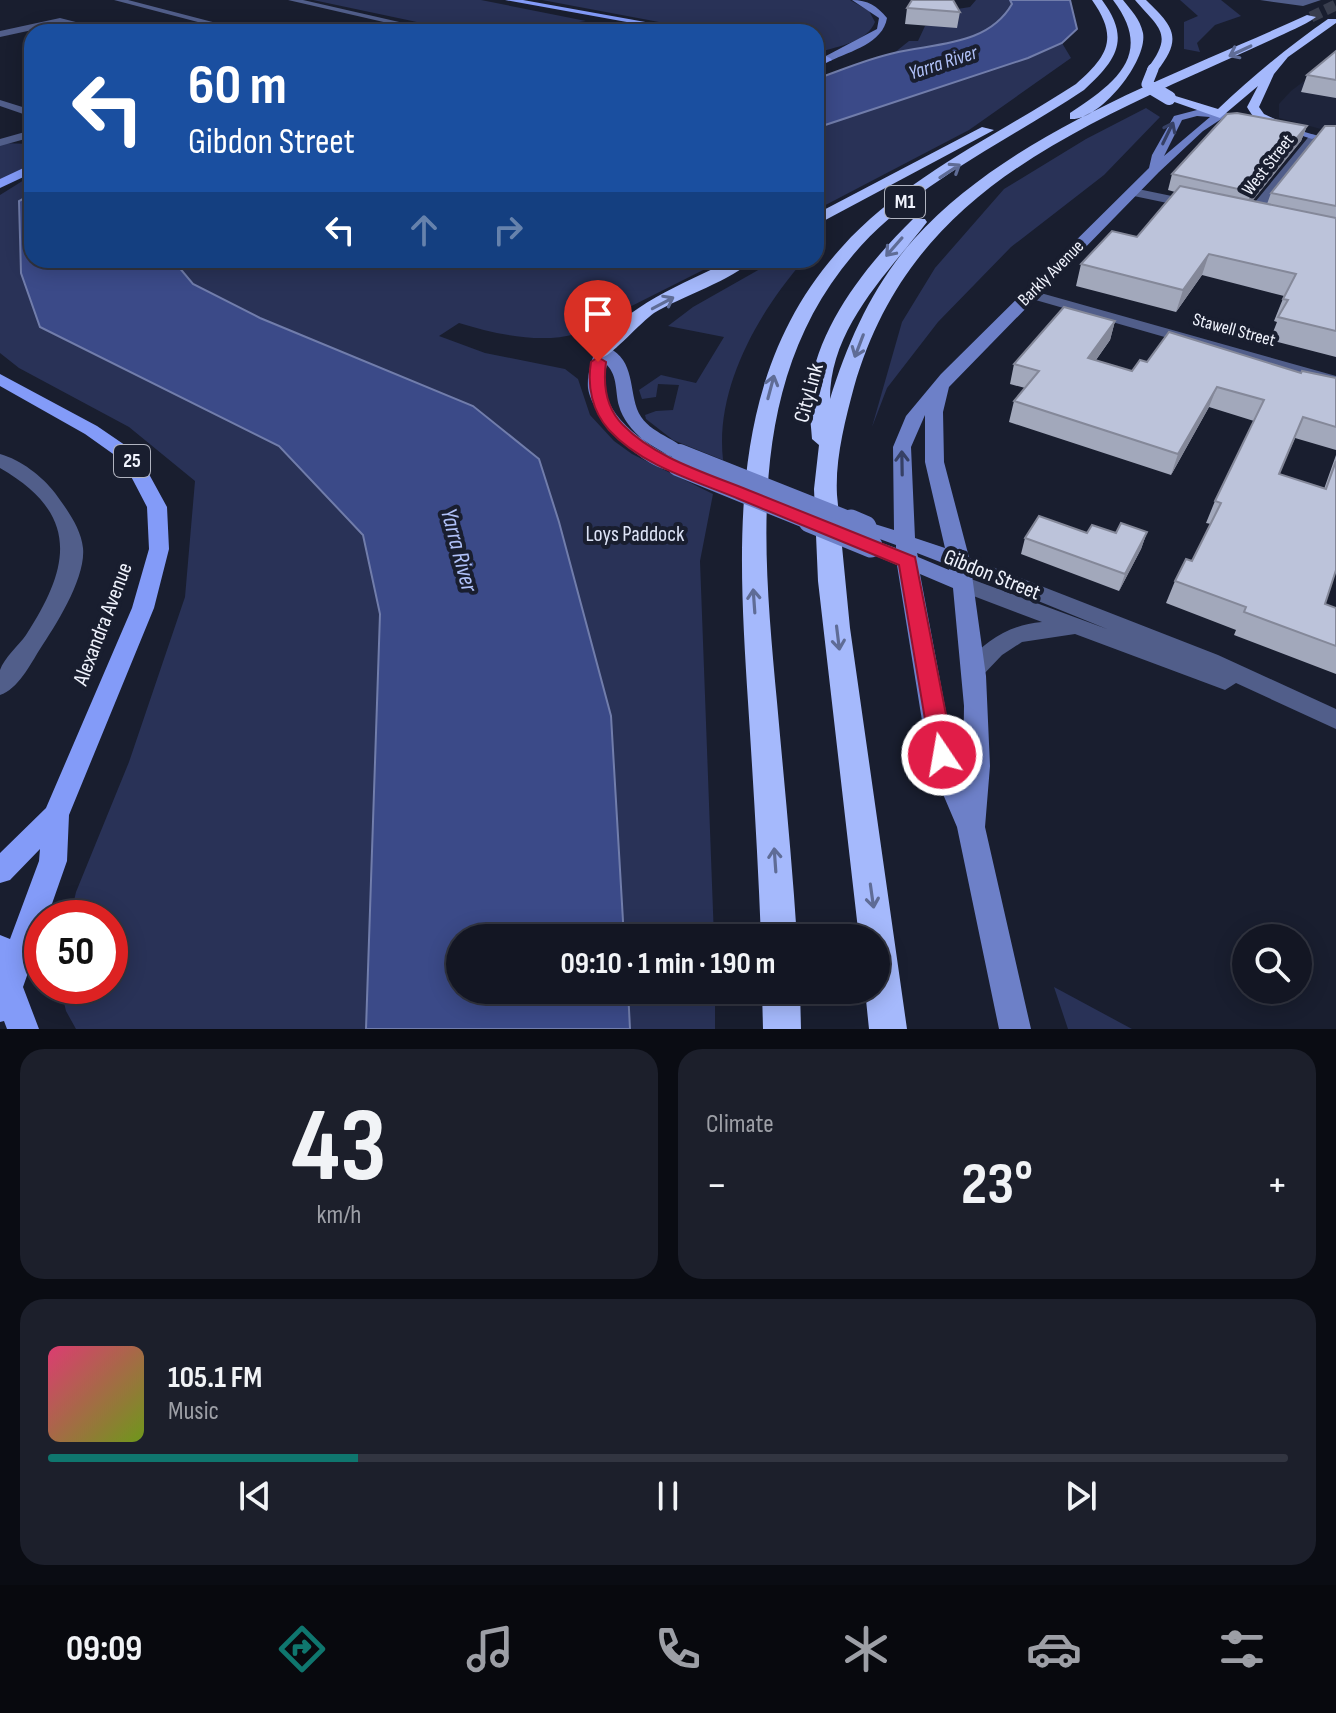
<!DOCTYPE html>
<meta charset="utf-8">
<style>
:root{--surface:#131623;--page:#1c1f2b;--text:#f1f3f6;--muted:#9d9fa6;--line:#323541;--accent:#0f766e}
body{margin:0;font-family:"Sofia Sans Condensed",sans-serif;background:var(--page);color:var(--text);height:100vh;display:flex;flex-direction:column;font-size:30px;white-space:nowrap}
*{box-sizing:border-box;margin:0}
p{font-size:26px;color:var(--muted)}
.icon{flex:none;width:44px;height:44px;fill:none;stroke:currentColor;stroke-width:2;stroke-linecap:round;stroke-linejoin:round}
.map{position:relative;height:1029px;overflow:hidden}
.side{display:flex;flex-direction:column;gap:20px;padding:20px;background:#0a0c13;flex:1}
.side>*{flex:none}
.top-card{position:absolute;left:24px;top:24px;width:800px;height:244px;border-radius:24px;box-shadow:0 4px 20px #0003,0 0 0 2px var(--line);background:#1a4fa0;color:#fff;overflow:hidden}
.buttons{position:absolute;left:1232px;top:924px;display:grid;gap:16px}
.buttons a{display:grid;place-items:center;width:80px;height:80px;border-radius:50%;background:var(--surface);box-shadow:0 4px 20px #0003,0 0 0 2px var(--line);font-size:40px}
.speed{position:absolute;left:24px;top:900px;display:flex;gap:16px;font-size:40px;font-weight:700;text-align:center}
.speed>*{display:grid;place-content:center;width:104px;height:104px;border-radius:50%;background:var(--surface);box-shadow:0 4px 20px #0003,0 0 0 2px var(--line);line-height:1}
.speed .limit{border:12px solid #d22;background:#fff;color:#111}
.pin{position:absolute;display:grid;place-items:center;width:68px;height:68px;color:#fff;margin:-82px -34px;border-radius:50% 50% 50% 0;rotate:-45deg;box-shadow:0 0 8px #0007}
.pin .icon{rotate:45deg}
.me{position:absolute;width:88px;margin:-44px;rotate:348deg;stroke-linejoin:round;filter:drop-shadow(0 0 6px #0008)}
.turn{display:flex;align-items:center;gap:28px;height:168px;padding:0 32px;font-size:36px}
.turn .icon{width:104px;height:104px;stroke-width:2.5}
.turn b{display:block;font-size:56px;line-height:68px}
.lanes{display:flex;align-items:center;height:76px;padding:0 32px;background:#0003;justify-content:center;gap:40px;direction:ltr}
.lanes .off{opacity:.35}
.big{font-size:60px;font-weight:700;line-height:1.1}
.side .card{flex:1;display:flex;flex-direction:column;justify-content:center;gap:12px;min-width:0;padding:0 28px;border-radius:24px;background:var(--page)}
.side .dial{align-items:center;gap:0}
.dial b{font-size:104px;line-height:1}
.song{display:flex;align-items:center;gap:24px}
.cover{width:96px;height:96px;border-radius:12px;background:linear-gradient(135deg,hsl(340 70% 55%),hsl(80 70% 35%))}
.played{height:8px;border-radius:4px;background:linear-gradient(90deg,var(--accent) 25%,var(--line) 25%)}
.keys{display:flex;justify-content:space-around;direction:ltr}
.heat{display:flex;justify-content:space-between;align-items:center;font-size:44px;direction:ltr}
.side .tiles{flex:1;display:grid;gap:20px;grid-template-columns:1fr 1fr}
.card:last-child{grid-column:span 2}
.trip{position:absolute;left:446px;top:924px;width:444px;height:80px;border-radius:40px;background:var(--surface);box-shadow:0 4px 20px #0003,0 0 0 2px var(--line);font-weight:700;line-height:80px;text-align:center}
.tabs{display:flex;height:128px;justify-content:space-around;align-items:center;background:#08090e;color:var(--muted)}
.tabs .icon{width:56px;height:56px}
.tabs .selected{color:var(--accent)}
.tabs b{font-size:36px;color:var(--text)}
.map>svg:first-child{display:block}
.built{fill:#1e243b}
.green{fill:#293257}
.water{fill:#3b4a88;stroke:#717dab;stroke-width:2}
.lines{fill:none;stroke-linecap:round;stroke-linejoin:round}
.highway-tunnel{stroke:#393e4e;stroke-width:11;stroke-dasharray:11 5;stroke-linecap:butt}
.street{fill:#515e8a;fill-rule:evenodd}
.secondary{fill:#6d80c8;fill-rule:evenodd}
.primary{fill:#839bf8;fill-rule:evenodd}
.highway{fill:#a5b9fc;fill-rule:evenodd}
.secondary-bridge-far1{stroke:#6d80c8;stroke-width:18}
.secondary-bridge{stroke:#6d80c8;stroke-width:23}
.highway-bridge-far1{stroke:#a5b9fc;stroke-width:11}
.highway-bridge{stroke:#a5b9fc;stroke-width:14}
.wall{fill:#a2a8bb}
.shaded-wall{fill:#848899}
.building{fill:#bcc3da;stroke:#848899;stroke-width:2}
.oneway{stroke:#5f6c96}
.oneway2{stroke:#364065}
.route{fill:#e11d48;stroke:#92132f;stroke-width:2}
.labels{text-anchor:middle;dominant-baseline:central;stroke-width:8;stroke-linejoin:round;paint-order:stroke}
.far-street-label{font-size:18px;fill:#f0f3fd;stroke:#191e2f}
.far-water-label{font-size:20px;font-style:italic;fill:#b0c1f8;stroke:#191e2f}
.shield{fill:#191e2f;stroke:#b0b3bf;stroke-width:2}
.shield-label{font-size:20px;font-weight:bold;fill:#f0f3fd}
.street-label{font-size:22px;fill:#f0f3fd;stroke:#191e2f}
.park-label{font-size:22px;fill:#dde3f6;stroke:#191e2f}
.water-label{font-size:24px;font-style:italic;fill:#b0c1f8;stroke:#191e2f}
</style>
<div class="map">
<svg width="1336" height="1029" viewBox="0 0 1336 1029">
<rect width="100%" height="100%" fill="#191e2f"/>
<path class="built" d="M 1336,57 L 1336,133 L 1279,118 L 1279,104 L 1291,91 Z"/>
<path class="green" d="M 313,0 L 481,0 L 586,21 L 509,32 L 464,32 Z
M 542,0 L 850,0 L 869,11 L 875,22 C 867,42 839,46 820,52 L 816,52 L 816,32 L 712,32 Z
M 976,0 L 1010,0 L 1012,4 C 989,44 935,45 894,53 L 909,41 L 918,41 L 925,26 L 958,23 L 960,11 L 951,10 L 970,7 Z
M 1180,0 L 1221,0 L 1241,16 L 1215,25 L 1197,43 L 1200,52 L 1184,49 L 1184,22 L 1198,16 Z
M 1062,43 L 1071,58 L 969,130 L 816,210 L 816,128 L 1028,58 Z
M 1146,108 L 1160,117 L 1104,175 L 1011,247 L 938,322 L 887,388 L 872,427 L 902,322 L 935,268 L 1004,189 L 1086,139 Z
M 0,143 L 32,144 L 32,168 L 0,184 Z
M 32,175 L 32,194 L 19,202 L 21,273 L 40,327 L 279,446 L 363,535 L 380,614 L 366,1029 L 76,1029 L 66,1011 L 60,986 L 110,986 L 110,918 L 70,918 L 76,892 L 129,762 L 185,597 L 195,481 L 129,427 L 19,368 L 0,353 L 0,195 Z
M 173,260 L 723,260 L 576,334 C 539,344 495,334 459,323 L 439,336 L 485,353 L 565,369 L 578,379 L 590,415 L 614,441 L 632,454 L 713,494 L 700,561 L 714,938 L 624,938 L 611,716 L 473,406 L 260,318 L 193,284 Z
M 776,260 L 804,260 C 758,313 715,388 723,460 L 673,440 L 646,419 L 645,415 L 656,411 L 673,410 L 679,385 L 658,384 L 656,397 L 642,399 L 639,390 L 661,375 L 696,383 L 724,337 L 668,326 L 693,307 Z
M 1054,987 L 1132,1029 L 1068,1029 Z
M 628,990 L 715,990 L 715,1029 L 630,1029 Z"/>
<path class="water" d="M 1010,0 L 1070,0 L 1077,29 L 1062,43 L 1028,58 L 816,128 L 816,79 C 842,70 867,59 894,53 C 935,43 988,46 1012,4 Z
M 32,194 L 32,260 L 173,260 L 193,284 L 260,318 L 473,406 L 539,459 L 559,522 L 611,716 L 624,938 L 460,938 L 460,990 L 628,990 L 630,1029 L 366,1029 L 380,614 L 363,535 L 279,446 L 40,327 L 21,273 L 19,201 Z"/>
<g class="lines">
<path class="highway-tunnel" d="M 1311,17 L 1336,5"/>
<path class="street" d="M 114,0 L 128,0 L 251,32 L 236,32 Z
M 288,0 L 303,0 L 443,32 L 427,32 Z
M 1260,0 L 1321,0 L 1303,6 Z
M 60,18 L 115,32 L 99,32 L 60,24 L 0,37 L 0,31 Z
M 0,100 L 32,110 L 32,117 L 0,106 Z
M 32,130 L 32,137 L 0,146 L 0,139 Z
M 1311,134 L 1321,136 L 1256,219 L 1246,219 L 1246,213 Z
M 1133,188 L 1196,201 L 1202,205 L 1196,209 L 1129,195 L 1127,192 Z
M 1030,290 L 1336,376 L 1336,386 L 1025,297 L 1023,294 Z
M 0,454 C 21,460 42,476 55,493 C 66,508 81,528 83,548 C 86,578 56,625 40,649 C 30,665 18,689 0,695 C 0,688 0,676 0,670 C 4,658 19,645 26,635 C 71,566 80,514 0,468 Z
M 959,554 L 1218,655 L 1336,709 L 1336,729 L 1236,683 L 1225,690 L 1217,687 L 1075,634 L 1022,642 L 1002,655 L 981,677 L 973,680 L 965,677 L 961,671 L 965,665 C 986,640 1009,625 1042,622 L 955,589 L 952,584 L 955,579 L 971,579 L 1107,629 L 952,566 L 948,561 Z"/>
<path class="secondary" d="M 852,0 C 868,0 877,6 887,18 C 883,43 851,51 830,61 L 824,61 L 824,57 L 877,29 L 879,18 Z
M 1197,110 L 1224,111 L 1229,114 L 1203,131 L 1159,172 L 949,387 L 943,412 L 944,462 L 970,561 L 986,676 L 990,766 L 985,827 L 1031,1029 L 999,1029 L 957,827 L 937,780 L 924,733 L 897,565 L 864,551 L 861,546 L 871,539 L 896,548 L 896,545 L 858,531 L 855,527 L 865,521 L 894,530 L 893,447 L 906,416 L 941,374 L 1149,168 L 1152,155 L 1174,116 ZM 1197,116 L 1210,117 L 1164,156 L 1182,120 ZM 925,415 L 925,462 L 945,548 L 915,538 L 911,447 ZM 917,553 L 948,565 L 949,570 L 918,557 ZM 920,574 L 953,588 L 964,706 L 963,779 L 950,733 Z
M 1275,123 L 1318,136 L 1312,139 L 1275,127 Z
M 603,346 C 634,355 629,386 637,409 C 646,433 674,436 689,453 L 680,459 C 656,453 626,431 619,406 C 615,391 618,377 607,365 C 592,414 647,445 684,463 L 686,467 L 684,471 C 651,479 592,419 588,388 C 587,375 591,363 595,351 Z"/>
<path class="primary" d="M 505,0 L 523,0 L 701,32 L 682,32 Z
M 816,52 L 830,58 L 832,60 L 816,68 L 816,61 L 819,60 L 816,58 Z
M 32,164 L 32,173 L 0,188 L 0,179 Z
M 0,374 L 97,426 L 138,454 L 167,507 L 169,549 L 154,608 L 69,815 L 67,861 L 47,918 L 42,918 L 42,933 L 23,987 L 39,1029 L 7,1029 L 4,1021 L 0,1022 L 0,935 L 10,939 L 39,861 L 40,849 L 10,880 L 0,883 L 0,853 L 46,808 L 132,608 L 149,549 L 147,507 L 123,461 L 85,434 L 0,386 Z"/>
<path class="highway" d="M 1092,0 L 1102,0 C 1131,39 1117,60 1084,90 C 1008,141 913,184 853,255 C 745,382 763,548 777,702 C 784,781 792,859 797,938 L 761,938 C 758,859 753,780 748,702 C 738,542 726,374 842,247 C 905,177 998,135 1076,84 C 1108,56 1119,38 1092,0 Z
M 1113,0 L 1123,0 C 1131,10 1140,19 1143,33 C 1148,61 1099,122 1070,119 L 1070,113 C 1117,82 1154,54 1113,0 Z
M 1135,0 L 1146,0 C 1174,27 1183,38 1157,71 L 1147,69 C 1174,34 1160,29 1135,0 Z
M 1307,15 L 1316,17 C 1304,26 1287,32 1273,39 C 1240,54 1206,69 1173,84 C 1025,153 902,220 854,387 C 845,421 835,459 837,495 L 850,628 L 907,1029 L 869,1029 L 865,990 L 876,990 L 876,938 L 859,938 L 818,581 L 814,489 L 819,445 L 812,439 C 811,423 808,406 810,390 C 818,325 868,263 913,219 L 925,219 L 927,222 C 887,274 830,328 830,399 C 848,341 873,285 914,239 C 1013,130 1176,75 1307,15 Z
M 1328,19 L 1336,19 L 1336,23 L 1288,57 L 1274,74 L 1259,107 L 1264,114 L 1277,120 L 1277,126 C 1262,128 1253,118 1247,107 L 1258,86 L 1220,118 L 1163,98 L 1169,94 L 1218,109 C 1253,76 1289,46 1328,19 Z
M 982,127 L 994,130 L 816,225 L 816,214 Z
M 731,260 L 752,260 C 735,279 680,297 654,313 C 641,322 612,355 603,357 L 593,351 C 627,304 681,285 731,260 Z
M 762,990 L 800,990 L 801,1029 L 763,1029 Z"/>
<path class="secondary-bridge-far1" d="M 680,453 L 856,523
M 677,467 L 815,523"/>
<path class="secondary-bridge" d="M 810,521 L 871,546
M 851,521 L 865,527"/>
<path class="highway-bridge-far1" d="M 1153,69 L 1147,84 L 1157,91"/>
<path class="highway-bridge" d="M 1154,89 L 1169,98"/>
</g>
<path class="wall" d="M 907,8 L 960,12 L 957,28 L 905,24 Z
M 1336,51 L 1336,98 L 1301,92 L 1307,75 Z
M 1307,126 L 1301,141 L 1252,201 L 1267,204 L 1271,193 L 1336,126 L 1336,357 L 1270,340 L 1277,322 L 1274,321 L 1284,296 L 1202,275 L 1176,312 L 1076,286 L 1081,264 L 1137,237 L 1175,192 L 1168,190 L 1172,174 Z
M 1115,321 L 1110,340 L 1096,360 L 1132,371 L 1147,362 L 1301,373 L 1336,378 L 1336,450 L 1295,438 L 1279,474 L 1324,489 L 1336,455 L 1336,570 L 1325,604 L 1336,608 L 1336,674 L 1234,635 L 1236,630 L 1166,603 L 1175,581 L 1192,561 L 1211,524 L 1206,523 L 1215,501 L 1254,421 L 1209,407 L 1171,475 L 1009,422 L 1014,401 L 1025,388 L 1010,384 L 1014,364 Z
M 1147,532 L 1141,549 L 1119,591 L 1021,554 L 1025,538 L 1087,533 Z"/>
<path class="shaded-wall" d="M 1307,126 L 1301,141 L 1246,209 L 1251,192 Z
M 1209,254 L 1202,275 L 1176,312 L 1183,290 Z
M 1115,321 L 1110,340 L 1083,378 L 1088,358 Z
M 1217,387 L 1209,407 L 1171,475 L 1178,454 Z
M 1147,532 L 1141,549 L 1119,591 L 1125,574 Z"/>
<path class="building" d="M 912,0 L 953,0 L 960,12 L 907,8 Z
M 1336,51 L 1336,80 L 1307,75 Z
M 1237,113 L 1307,126 L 1251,192 L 1172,174 L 1227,114 Z
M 1325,126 L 1336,126 L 1336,206 L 1271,193 Z
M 1180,186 L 1336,218 L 1336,331 L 1278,317 L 1288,300 L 1283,299 L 1296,274 L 1209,254 L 1183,290 L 1081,264 L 1112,231 L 1137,237 Z
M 1064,307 L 1115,321 L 1088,358 L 1132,371 L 1140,360 L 1147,362 L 1169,332 L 1301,373 L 1302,371 L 1336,378 L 1336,427 L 1303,417 L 1279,474 L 1326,489 L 1336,461 L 1336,570 L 1325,604 L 1336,608 L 1336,646 L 1244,612 L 1246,607 L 1175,581 L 1186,559 L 1192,561 L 1221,503 L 1215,501 L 1264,400 L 1217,387 L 1178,454 L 1014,401 L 1039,371 L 1014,364 Z
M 1039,516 L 1087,533 L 1092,525 L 1116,533 L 1121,523 L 1147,532 L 1125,574 L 1025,538 Z"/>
<defs><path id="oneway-shaft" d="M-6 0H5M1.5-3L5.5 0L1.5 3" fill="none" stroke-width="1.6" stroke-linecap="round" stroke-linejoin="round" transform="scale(2)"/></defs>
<g class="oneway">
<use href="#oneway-shaft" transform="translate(1240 51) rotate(155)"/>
<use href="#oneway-shaft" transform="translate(950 171) rotate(-33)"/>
<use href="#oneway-shaft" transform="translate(894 247) rotate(131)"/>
<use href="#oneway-shaft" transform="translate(663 303) rotate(-28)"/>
<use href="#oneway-shaft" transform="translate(859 346) rotate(111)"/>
<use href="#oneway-shaft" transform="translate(771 387) rotate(-75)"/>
<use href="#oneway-shaft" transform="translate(754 601) rotate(-94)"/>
<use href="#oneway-shaft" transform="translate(838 638) rotate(83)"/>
<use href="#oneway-shaft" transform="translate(775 860) rotate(-94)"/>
<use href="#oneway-shaft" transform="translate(872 896) rotate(82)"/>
</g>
<g class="oneway2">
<use href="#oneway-shaft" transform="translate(1168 133) rotate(-64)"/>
<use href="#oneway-shaft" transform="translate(902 463) rotate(-91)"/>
</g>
<path class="route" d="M 598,357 L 606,362 C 603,384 606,408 623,425 C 655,458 706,473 748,490 C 804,512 859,535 915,557 L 954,755 L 950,762 L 942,765 L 934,762 L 931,755 L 899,565 C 846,543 792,521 739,499 C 696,481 642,466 609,430 C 592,411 587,386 591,362 Z"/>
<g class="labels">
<g class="far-street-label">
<text transform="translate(1268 165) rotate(-52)">West Street</text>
<text transform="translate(1051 273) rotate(-45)">Barkly Avenue</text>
<text transform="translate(1234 330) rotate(15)">Stawell Street</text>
</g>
<g class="far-water-label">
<text transform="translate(943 63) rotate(-18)">Yarra River</text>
</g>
<g class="shield">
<rect x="885" y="186" width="40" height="32" rx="6"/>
<rect x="114" y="445" width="36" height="32" rx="6"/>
</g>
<g class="shield-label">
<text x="905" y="202">M1</text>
<text x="132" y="461">25</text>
</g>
<g class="street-label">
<text transform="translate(809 393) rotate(-75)">CityLink</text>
<text transform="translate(992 575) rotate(22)">Gibdon Street</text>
<text transform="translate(103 624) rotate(-69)">Alexandra Avenue</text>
</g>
<g class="park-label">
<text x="635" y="534">Loys Paddock</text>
</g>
<g class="water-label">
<text transform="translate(459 550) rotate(75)">Yarra River</text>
</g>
</g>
</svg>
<div class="buttons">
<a><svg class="icon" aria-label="search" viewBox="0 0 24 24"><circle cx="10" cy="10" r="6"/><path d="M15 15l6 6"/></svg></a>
</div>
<div class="speed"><div class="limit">50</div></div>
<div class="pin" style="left:598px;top:362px;background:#d93025"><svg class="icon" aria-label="arrive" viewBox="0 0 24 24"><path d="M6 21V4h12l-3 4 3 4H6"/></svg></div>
<svg class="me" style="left:942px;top:755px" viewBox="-20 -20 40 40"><circle r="17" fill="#e11d48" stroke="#fff" stroke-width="3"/><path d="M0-11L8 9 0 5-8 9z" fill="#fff"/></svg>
<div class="trip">09:10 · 1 min · 190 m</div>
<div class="top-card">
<div class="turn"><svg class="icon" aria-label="left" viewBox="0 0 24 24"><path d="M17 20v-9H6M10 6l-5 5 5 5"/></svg><div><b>60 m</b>Gibdon Street</div></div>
<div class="lanes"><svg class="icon" aria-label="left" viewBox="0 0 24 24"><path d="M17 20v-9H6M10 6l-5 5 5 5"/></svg><svg class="icon off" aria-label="ahead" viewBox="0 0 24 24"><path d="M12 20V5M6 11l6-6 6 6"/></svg><svg class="icon off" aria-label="right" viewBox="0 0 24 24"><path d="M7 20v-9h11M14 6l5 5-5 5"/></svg></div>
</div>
</div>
<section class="side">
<div class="tiles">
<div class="card dial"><b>43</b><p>km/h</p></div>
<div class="card"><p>Climate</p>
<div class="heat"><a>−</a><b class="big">23°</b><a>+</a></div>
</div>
<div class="card">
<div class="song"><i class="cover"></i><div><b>105.1 FM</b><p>Music</p></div></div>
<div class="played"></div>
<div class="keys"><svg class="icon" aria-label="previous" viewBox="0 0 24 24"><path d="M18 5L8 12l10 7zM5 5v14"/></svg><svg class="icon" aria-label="pause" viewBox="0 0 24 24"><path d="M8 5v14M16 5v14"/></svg><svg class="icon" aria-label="next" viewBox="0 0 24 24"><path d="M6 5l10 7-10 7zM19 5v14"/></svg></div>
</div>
</div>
</section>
<nav class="tabs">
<b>09:09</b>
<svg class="icon selected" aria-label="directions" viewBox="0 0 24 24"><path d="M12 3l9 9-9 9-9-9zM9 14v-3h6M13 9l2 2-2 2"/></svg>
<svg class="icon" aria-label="music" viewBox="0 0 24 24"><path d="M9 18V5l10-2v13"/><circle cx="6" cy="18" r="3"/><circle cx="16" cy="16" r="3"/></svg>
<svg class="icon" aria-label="phone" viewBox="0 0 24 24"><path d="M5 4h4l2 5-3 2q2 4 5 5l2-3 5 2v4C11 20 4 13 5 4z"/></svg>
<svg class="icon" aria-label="climate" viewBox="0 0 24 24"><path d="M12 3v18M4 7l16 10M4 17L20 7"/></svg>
<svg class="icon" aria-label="car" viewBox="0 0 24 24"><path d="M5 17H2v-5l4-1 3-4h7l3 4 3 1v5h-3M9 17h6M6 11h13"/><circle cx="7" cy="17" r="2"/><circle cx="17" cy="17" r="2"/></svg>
<svg class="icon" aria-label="filters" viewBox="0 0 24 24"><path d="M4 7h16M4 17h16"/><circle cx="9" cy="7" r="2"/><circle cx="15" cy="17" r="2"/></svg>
</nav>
